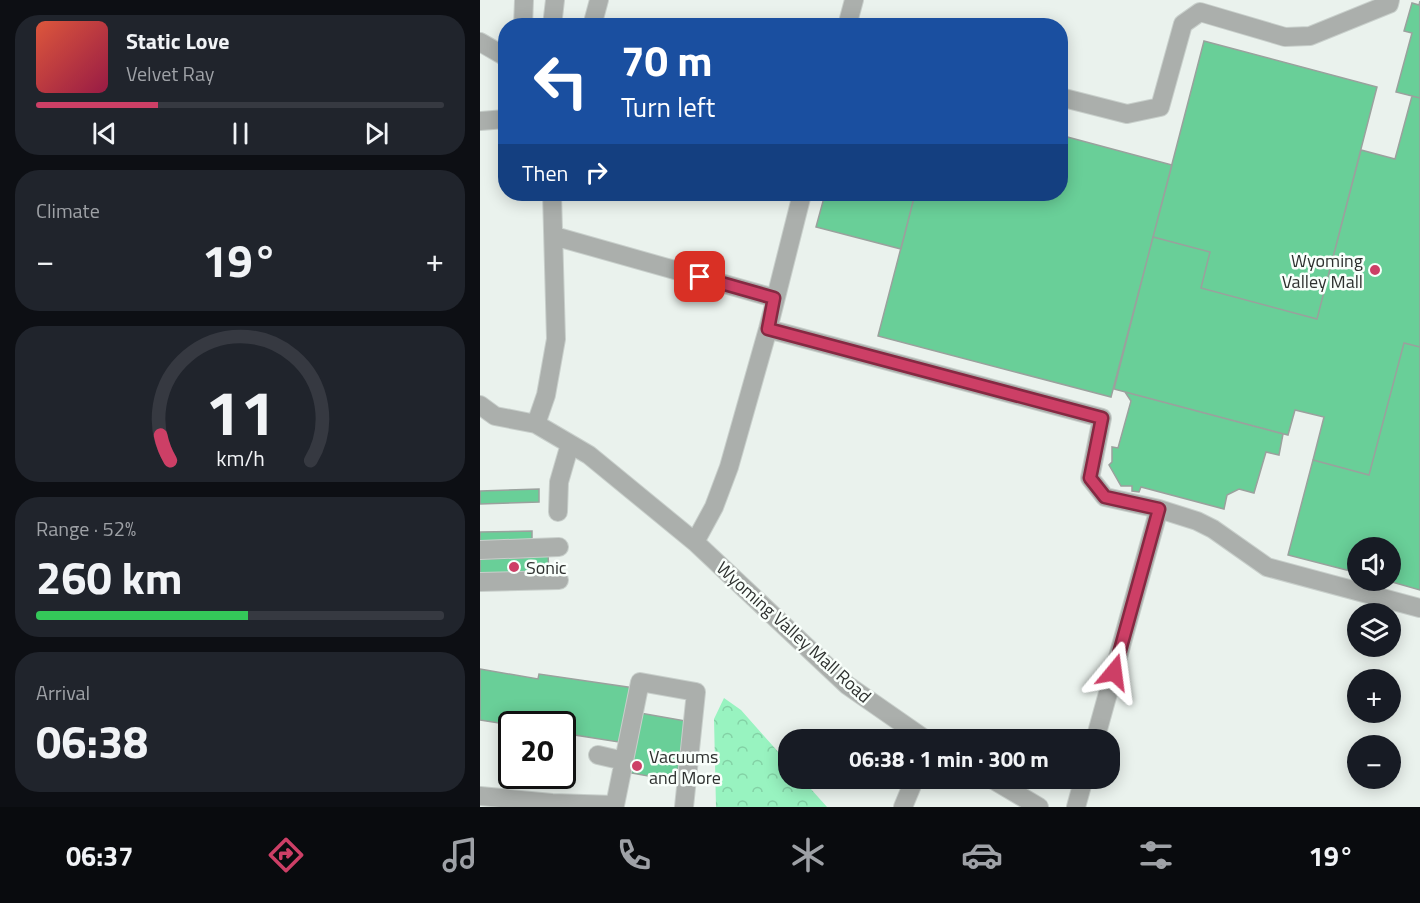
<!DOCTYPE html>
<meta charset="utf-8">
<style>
:root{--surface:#171b24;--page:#20242c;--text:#f1f3f6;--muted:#9ea1a6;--line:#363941;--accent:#cd3f66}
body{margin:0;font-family:"Titillium Web",sans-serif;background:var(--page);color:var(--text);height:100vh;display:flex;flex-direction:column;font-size:22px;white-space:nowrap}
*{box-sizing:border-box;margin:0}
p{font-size:20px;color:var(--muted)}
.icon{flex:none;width:33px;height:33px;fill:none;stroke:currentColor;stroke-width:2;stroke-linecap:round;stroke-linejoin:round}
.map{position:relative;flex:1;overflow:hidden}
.panel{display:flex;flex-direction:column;gap:15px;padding:15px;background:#0d0f14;width:480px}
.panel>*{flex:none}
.guide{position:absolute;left:18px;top:18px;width:570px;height:183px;border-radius:24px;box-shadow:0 3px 15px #0003;background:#1a4fa0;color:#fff;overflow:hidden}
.tools{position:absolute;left:867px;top:537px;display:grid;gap:12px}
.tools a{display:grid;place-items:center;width:54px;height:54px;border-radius:50%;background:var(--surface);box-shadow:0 3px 15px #0003;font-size:30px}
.speed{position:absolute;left:18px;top:711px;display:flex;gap:12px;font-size:30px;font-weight:700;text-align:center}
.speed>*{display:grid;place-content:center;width:78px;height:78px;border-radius:50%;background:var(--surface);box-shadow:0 3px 15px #0003;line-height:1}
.speed .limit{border:3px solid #111;border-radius:9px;background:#fff;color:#111}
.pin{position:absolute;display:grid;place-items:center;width:51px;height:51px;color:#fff;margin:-26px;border-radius:12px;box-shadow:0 3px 9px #0006}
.me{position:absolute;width:66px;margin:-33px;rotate:16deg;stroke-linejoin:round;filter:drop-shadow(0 0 4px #0008)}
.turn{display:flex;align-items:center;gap:21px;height:126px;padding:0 24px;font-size:27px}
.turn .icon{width:78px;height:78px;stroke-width:2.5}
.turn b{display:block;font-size:42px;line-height:51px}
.then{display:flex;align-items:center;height:57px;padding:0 24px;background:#0003;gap:12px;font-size:22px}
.big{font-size:45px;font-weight:700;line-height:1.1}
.panel .tile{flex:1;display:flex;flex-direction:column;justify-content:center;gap:9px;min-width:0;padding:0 21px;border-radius:24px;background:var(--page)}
.panel .dial{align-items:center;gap:0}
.dial svg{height:156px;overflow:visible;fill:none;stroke:var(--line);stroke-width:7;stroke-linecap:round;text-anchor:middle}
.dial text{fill:var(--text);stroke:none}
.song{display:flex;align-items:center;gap:18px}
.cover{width:72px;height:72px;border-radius:9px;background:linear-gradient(135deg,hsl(10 70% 55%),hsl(340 70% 35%))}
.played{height:6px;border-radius:3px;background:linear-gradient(90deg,var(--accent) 30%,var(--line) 30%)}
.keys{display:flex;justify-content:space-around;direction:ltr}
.heat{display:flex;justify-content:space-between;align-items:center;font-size:33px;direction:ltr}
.charge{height:9px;border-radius:4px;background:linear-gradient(90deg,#34c759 52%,var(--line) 0)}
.trip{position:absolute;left:298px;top:729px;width:342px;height:60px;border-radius:24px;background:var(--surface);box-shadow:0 3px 15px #0003;font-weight:700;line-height:60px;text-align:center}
.menu{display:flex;height:96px;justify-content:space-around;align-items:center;background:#090b0e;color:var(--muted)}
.menu .icon{width:42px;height:42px}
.menu .selected{color:var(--accent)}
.menu b{font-size:27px;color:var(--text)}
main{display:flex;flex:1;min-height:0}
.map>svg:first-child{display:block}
.forest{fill:url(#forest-crowns)}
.building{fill:#69cf98;stroke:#9aa19d;stroke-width:1.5}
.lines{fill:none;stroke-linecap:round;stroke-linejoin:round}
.minor-casing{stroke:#c8cfcb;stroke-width:20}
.minor{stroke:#abafac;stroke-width:18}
.route-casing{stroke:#852942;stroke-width:15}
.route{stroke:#cd3f66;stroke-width:10}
.poi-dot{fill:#cd3f66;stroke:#f9fffb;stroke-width:2}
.labels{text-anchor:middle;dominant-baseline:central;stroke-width:5;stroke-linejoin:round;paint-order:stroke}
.poi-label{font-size:18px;fill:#2e312f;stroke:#f9fffb;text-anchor:start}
.street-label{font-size:18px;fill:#2e312f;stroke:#f9fffb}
</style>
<main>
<section class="panel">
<div class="tile">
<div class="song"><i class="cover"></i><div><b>Static Love</b><p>Velvet Ray</p></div></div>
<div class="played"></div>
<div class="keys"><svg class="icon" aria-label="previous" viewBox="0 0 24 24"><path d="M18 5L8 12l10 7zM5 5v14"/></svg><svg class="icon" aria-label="pause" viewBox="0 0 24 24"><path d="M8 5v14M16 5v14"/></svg><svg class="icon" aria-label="next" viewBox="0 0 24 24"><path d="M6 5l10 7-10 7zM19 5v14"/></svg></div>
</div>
<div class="tile"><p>Climate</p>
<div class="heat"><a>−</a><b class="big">19°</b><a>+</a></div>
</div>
<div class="tile dial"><svg viewBox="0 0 100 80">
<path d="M14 69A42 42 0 1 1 86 69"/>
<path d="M14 69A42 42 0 0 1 9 56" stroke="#cd3f66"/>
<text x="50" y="56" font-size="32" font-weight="700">11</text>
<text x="50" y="72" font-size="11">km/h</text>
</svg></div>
<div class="tile"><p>Range · 52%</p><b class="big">260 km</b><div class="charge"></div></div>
<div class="tile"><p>Arrival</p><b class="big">06:38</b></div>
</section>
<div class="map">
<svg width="940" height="807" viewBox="0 0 940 807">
<defs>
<pattern id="forest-crowns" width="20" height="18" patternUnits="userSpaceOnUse" patternTransform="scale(1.5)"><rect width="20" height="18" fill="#98f3c0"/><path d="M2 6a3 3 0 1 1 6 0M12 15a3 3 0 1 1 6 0" fill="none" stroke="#83d1a5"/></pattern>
</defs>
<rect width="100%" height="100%" fill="#eaf2ed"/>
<path class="forest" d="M 244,698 L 261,710 L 309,764 L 309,778 L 322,779 L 347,807 L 236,807 L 234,719 Z"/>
<path class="building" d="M 940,1 L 940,98 L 916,92 L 932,33 L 924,31 L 932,3 L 939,5 Z
M 724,41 L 897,87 L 837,319 L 721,288 L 730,252 L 673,237 Z
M 932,96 L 940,98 L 940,347 L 924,343 L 889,475 L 833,460 L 844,417 L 815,410 L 808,435 L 634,389 L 673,237 L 730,252 L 721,288 L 837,319 L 881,150 L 915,159 Z
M 580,135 L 692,165 L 631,397 L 398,336 L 435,194 L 580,194 Z
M 345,194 L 435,194 L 421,249 L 336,227 Z
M 924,343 L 940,347 L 940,590 L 905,580 L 910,580 L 910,548 L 878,548 L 878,573 L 808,555 L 833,460 L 889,475 Z
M 645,392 L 803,434 L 799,455 L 786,452 L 774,493 L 759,489 L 747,495 L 744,509 L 661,487 L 659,492 L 652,491 L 652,486 L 641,486 L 629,465 L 632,462 L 632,447 L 638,448 L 651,401 Z
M 59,489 L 59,502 L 0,504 L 0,491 Z
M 52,531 L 52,544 L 0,545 L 0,532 Z
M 68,553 L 69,578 L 0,576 L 0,559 L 43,558 L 43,554 Z
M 0,669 L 58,679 L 59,674 L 154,688 L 145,743 L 82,733 L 82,724 L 32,725 L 0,720 Z
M 160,713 L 206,721 L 196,781 L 151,773 Z"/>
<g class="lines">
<g class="minor-casing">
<path id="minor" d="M 43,26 L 44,0
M 72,26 L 75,0
M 112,26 L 119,0
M 367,26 L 374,0
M 0,42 L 26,57
M 580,97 L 647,114 L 680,107 L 703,24 L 720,12 L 805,37 L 830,36 L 909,4 L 910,0
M 0,121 L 26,119
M 74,236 L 294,298
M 288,329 L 622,418 L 610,478 L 625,497 L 679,509 L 615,740
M 0,405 L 15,416 L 56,424 L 109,455 L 215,542 L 367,685 L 446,740
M 56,424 L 66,395 L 76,339 L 72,194
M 679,509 L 717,521 L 733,529 L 787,567 L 940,608
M 78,512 L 79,482 L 90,444
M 215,542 L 234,507 L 249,467 L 288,329 L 322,194
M 0,550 L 79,547
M 0,582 L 79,580
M 118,755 L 144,761
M 510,778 L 559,807
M 0,796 L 72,803 L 135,805 L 160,682 L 216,692 L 204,807
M 423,807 L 435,778
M 596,807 L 604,778"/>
</g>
<use href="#minor" class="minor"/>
</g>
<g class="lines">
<g class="route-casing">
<path id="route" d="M 220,277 L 294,298 L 288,329 L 622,418 L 610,478 L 625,497 L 679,509 L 634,672"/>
</g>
<use href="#route" class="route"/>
</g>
<g class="poi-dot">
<circle cx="895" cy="270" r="6"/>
<circle cx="34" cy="567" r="6"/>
<circle cx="157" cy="766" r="6"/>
</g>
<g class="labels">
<g class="poi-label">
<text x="883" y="260" text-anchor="end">Wyoming<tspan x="883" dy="21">Valley Mall</tspan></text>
<text x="46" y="567">Sonic</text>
<text x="169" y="756">Vacuums<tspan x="169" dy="21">and More</tspan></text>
</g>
<g class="street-label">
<text transform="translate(314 632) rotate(42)">Wyoming Valley Mall Road</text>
</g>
</g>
</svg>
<div class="tools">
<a><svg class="icon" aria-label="sound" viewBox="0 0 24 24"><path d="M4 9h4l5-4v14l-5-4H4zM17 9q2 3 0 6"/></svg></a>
<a><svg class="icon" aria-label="layers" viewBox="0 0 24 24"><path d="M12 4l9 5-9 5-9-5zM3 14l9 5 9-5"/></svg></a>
<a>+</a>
<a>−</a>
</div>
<div class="speed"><div class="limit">20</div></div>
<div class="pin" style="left:220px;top:277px;background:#d93025"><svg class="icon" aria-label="arrive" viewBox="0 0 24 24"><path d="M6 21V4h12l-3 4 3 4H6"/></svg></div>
<svg class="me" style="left:634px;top:672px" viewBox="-20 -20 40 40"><path d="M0-17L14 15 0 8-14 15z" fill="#cd3f66" stroke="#fff" stroke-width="4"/></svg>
<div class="trip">06:38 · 1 min · 300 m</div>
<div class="guide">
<div class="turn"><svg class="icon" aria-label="left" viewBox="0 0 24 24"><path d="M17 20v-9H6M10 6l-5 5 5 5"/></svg><div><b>70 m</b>Turn left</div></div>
<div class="then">Then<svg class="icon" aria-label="right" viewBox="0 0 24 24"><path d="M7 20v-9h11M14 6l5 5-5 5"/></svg></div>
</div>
</div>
</main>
<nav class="menu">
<b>06:37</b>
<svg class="icon selected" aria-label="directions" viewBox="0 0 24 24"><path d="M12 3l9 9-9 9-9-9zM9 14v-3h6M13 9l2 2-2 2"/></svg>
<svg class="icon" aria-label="music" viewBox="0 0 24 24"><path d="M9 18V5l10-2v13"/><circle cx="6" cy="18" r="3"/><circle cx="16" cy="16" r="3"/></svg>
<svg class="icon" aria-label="phone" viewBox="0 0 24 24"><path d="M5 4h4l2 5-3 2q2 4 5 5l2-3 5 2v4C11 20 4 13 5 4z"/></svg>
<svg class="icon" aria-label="climate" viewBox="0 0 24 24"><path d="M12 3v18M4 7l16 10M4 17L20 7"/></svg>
<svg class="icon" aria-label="car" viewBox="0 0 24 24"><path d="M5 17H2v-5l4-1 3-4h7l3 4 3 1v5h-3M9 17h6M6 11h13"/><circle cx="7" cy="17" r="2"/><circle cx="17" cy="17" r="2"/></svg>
<svg class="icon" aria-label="filters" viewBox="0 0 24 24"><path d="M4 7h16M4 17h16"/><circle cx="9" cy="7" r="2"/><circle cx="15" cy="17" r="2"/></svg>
<b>19°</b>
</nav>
